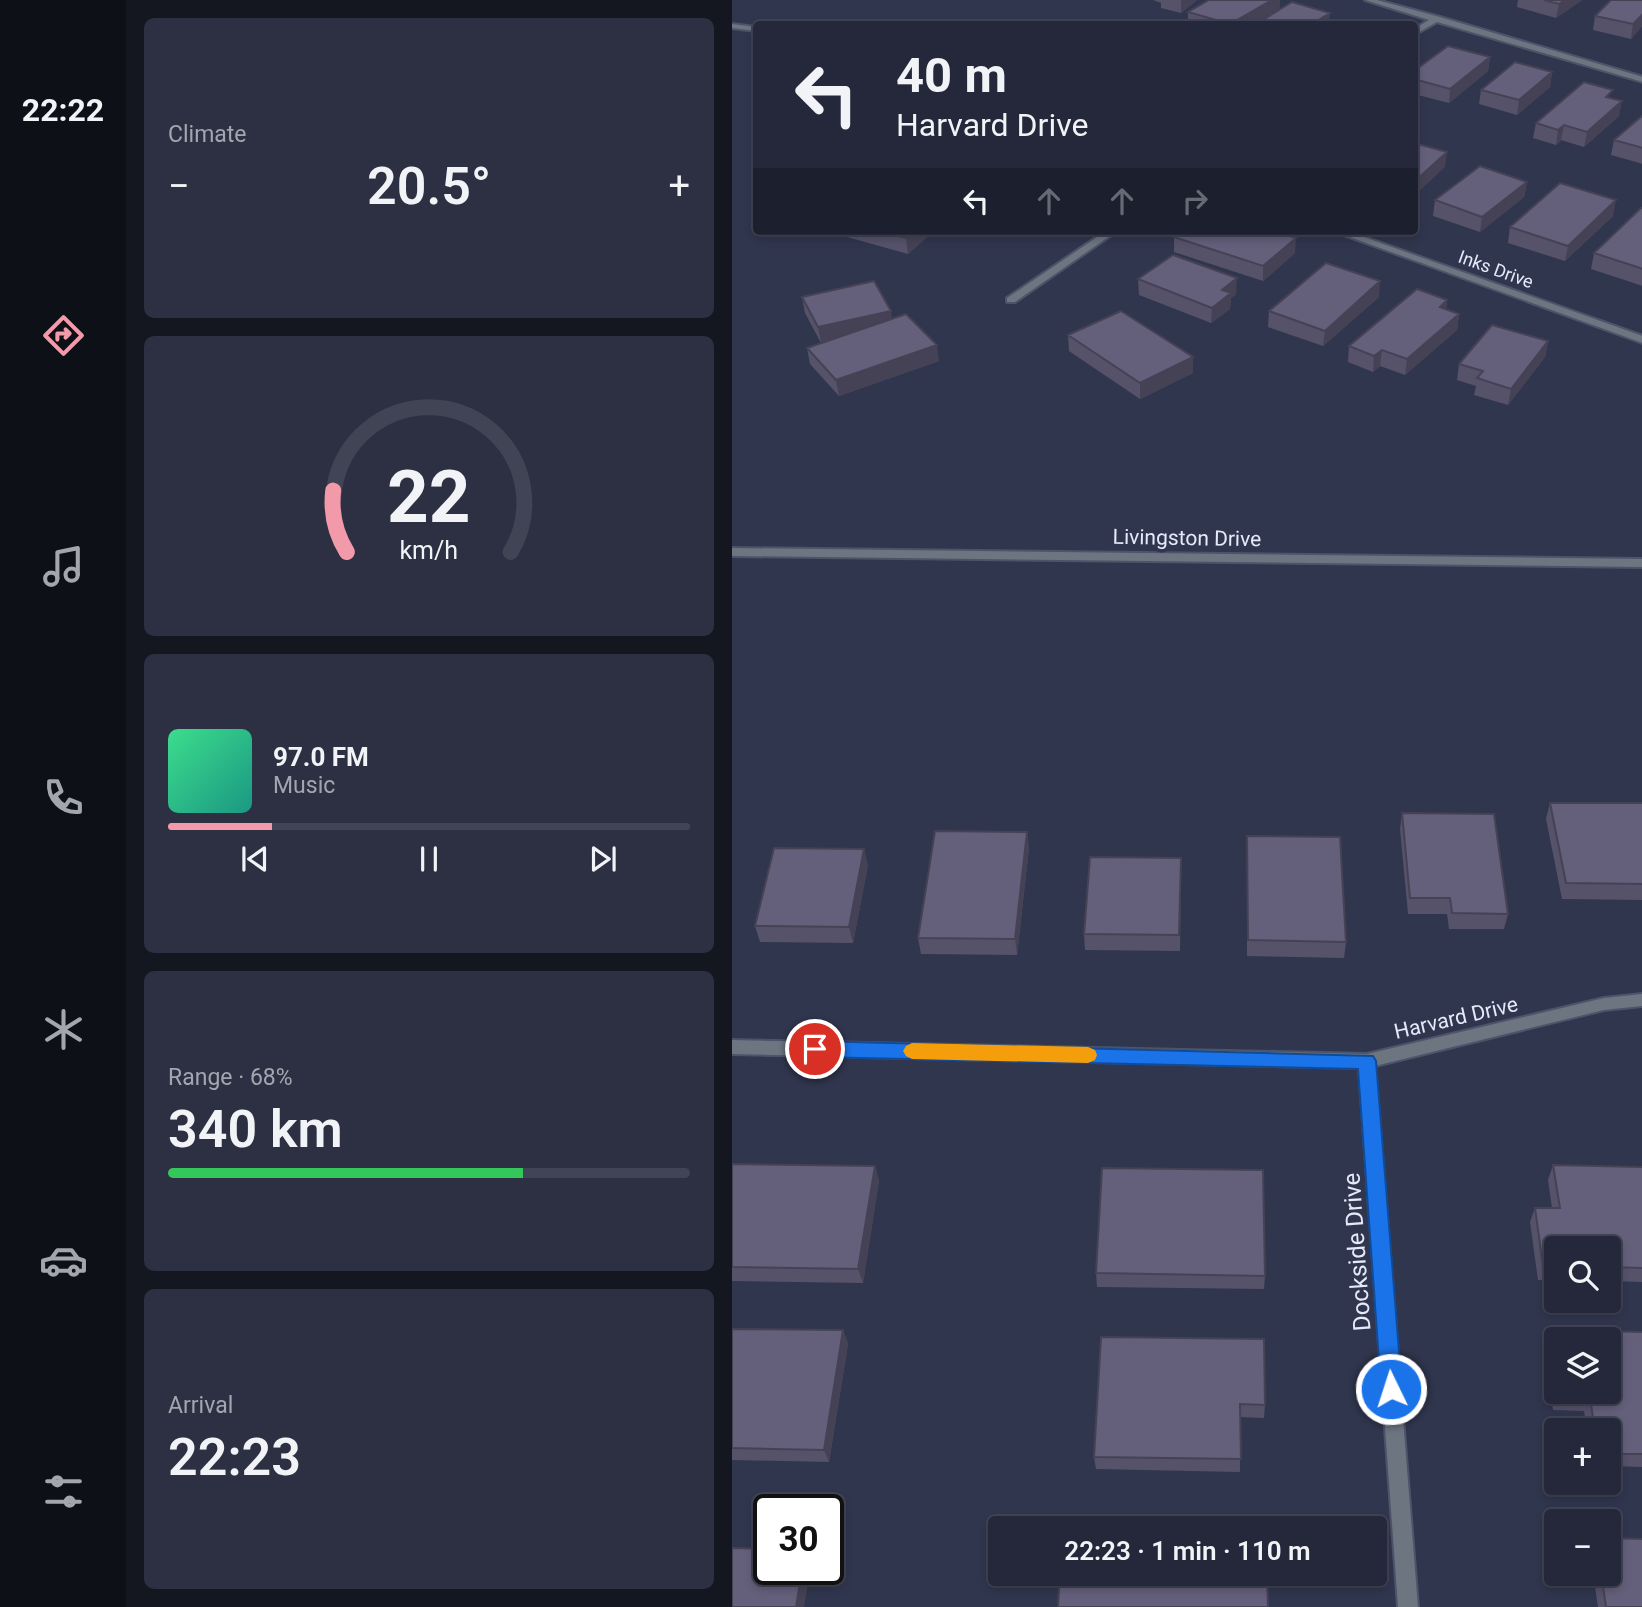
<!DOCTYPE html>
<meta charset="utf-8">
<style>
:root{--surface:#24283a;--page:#2c3042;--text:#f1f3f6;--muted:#a3a6af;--line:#414454;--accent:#f39aaa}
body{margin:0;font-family:Roboto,sans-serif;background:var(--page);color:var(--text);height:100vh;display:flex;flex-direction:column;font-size:26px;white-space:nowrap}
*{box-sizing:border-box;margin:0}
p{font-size:23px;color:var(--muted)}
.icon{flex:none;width:38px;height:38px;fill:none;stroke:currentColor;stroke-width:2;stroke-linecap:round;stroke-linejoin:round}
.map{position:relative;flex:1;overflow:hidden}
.panel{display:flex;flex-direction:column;gap:18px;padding:18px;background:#141620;width:606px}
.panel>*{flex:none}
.banner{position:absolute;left:21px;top:21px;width:665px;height:214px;border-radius:7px;box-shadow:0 4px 10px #0003,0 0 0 2px var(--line);background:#24283a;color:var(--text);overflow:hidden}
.buttons{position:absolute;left:812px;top:1236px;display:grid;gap:14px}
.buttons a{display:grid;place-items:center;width:77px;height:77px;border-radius:7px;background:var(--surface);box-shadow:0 4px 10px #0003,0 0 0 2px var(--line);font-size:35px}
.speed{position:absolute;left:21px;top:1494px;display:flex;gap:14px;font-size:35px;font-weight:700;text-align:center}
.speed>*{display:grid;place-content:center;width:91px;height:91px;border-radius:50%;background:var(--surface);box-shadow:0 4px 10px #0003,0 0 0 2px var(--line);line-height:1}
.speed .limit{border:4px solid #111;border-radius:10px;background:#fff;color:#111}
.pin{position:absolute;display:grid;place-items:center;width:60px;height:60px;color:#fff;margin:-30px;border:4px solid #fff;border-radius:50%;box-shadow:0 2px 7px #0007}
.me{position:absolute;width:77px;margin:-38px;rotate:356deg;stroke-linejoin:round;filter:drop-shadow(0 0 5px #0008)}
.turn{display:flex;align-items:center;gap:24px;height:147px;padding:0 28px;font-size:32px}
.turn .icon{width:91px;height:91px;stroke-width:2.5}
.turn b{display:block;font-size:49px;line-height:60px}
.lanes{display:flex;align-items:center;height:66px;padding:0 28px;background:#0003;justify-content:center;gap:35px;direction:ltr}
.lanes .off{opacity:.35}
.big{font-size:52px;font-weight:600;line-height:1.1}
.panel .widget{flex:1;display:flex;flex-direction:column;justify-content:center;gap:10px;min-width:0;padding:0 24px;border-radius:10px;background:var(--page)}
.panel .dial{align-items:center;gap:0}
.dial svg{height:182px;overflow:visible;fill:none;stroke:var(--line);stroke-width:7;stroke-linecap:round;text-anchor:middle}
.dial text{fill:var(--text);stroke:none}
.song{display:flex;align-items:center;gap:21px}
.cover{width:84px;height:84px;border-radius:10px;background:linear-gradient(135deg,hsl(150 70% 55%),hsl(170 70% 35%))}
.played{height:7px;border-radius:4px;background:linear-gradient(90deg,var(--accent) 20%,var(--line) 20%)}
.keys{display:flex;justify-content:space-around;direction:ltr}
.heat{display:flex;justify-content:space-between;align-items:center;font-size:38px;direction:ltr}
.charge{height:10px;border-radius:5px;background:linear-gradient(90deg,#34c759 68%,var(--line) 0)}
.trip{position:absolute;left:256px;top:1516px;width:399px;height:70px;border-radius:7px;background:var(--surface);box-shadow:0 4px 10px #0003,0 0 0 2px var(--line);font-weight:600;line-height:70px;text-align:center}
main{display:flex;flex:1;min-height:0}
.menu{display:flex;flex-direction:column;width:126px;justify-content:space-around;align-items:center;background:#0e1017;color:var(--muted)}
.menu .icon{width:49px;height:49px}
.menu .selected{color:var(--accent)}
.menu b{font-size:32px;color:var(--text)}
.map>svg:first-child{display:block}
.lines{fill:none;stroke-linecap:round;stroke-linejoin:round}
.minor-casing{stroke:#4d5369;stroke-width:4}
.minor{fill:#6c7580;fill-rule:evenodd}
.wall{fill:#56526a;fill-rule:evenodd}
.shaded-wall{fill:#464256}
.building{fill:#645f7b;stroke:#464256;stroke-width:2}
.route{fill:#1a73e8;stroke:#114b97;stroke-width:2}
.slow{fill:#f59e0b}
.labels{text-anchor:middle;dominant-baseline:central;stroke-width:7;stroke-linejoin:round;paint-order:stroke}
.far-street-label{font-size:18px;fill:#e5e9f9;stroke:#30364e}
.street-label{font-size:21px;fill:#e5e9f9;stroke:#30364e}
.near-street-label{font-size:24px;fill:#e5e9f9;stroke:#30364e}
</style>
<main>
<nav class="menu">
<b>22:22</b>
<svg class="icon selected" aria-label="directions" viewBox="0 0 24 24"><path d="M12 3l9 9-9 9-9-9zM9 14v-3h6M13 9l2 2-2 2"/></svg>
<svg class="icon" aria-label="music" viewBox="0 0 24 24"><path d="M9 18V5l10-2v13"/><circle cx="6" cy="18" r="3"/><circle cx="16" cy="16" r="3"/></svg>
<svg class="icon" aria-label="phone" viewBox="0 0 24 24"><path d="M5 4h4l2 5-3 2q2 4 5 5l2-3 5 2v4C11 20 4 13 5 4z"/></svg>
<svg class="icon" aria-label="climate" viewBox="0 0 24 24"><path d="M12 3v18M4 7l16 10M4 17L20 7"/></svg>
<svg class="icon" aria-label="car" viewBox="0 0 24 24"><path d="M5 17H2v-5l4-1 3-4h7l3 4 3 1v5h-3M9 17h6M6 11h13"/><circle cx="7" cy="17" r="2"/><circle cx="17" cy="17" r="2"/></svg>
<svg class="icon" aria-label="filters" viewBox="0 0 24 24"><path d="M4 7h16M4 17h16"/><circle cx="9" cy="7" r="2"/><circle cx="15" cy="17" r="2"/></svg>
</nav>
<section class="panel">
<div class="widget"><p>Climate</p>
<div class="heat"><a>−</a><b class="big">20.5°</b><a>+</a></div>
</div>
<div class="widget dial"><svg viewBox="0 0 100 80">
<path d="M14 69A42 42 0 1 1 86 69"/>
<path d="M14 69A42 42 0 0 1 8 42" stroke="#f39aaa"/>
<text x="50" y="56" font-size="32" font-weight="700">22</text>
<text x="50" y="72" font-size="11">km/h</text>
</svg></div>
<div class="widget">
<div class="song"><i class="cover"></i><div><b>97.0 FM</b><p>Music</p></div></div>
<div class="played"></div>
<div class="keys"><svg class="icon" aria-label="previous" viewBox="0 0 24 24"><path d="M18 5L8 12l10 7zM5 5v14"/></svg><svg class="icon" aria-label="pause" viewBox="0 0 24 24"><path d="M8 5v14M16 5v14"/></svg><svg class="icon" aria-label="next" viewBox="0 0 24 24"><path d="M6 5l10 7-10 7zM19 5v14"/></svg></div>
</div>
<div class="widget"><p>Range · 68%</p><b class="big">340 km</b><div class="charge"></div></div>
<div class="widget"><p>Arrival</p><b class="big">22:23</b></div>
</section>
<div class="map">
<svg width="911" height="1607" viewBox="0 0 911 1607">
<rect width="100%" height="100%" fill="#30364e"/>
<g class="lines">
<g class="minor-casing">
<path id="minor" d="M 633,0 L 645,0 L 708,17 L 911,77 L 911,82 L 705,22 L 682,35 L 682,29 L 697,20 Z
M 0,24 L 24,27 L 24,31 L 0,28 Z
M 374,231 L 385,231 L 283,302 L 275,302 L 275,298 Z
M 601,231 L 615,231 L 911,336 L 911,343 Z
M 0,548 L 911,559 L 911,567 L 0,556 Z
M 911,994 L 911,1006 L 872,1010 L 643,1066 L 686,1607 L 666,1607 L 627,1068 L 0,1054 L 0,1040 L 635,1054 L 872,998 Z"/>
</g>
<use href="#minor" class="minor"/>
</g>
<path class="wall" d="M 421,0 L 465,0 L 449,13 L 429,8 L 429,3 Z
M 477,0 L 548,0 L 547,10 L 522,24 L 456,24 L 456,12 Z
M 786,0 L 850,0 L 824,18 L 785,7 Z
M 911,0 L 911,25 L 899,39 L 861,30 L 863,16 Z
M 758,57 L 756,71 L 717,103 L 682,94 L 682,71 Z
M 820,72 L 818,87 L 785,115 L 747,104 L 749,90 Z
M 879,98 L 887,116 L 852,147 L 829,140 L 824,145 L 801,138 L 804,123 Z
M 911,115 L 911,164 L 879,155 L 882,140 Z
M 795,182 L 792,197 L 748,232 L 701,216 L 703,200 Z
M 911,208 L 911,286 L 859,269 L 862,253 Z
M 881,216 L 833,261 L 776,243 L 778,227 Z
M 107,231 L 202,231 L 176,254 L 108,235 Z
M 442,237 L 563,253 L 531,281 L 442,252 Z
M 406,279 L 504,294 L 499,298 L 498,309 L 479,323 L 407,295 Z
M 70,297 L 160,319 L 207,361 L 107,396 L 78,364 L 75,348 L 89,343 L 73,313 Z
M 647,297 L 591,346 L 536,327 L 537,311 Z
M 715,300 L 714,309 L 727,314 L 725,330 L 673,375 L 648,366 L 641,372 L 616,362 L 617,346 Z
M 336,335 L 461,357 L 461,373 L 408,399 L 337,351 Z
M 816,341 L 813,357 L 776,405 L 742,395 L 744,386 L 725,380 L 727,364 Z
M 818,803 L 911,803 L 911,900 L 830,899 L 814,819 Z
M 670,813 L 776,914 L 772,929 L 717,929 L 715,914 L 676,914 L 668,829 Z
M 295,832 L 297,848 L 285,955 L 189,954 L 186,938 Z
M 515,836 L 614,942 L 612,958 L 515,956 Z
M 449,858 L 448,951 L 353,950 L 352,934 Z
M 136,865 L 121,943 L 28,942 L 23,926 Z
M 0,1164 L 143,1166 L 147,1181 L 131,1283 L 0,1281 Z
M 821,1165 L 911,1167 L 911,1282 L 877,1281 L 877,1248 L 824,1248 L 824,1280 L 806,1280 L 798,1222 L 803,1208 L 820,1208 L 816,1180 Z
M 364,1273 L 533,1276 L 532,1289 L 365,1287 Z
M 0,1329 L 111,1330 L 116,1344 L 97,1462 L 0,1460 Z
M 818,1330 L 911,1332 L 911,1467 L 877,1466 L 877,1430 L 855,1430 L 852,1411 L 821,1410 L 812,1344 ZM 824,1339 L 877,1391 L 824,1391 Z
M 532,1339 L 533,1405 L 532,1418 L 508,1417 L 508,1472 L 364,1469 L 362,1457 Z
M 861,1573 L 877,1573 L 911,1607 L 866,1607 Z"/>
<path class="shaded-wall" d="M 449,0 L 465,0 L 449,13 Z
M 540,0 L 548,0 L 547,10 L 522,24 L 498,24 Z
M 833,0 L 850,0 L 824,18 L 827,4 Z
M 598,13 L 597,24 L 580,24 Z
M 911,14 L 911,25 L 899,39 L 901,24 Z
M 758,57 L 756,71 L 717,103 L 718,89 Z
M 820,72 L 818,87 L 785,115 L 787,100 Z
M 890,101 L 887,116 L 852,147 L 855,132 Z
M 832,125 L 829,140 L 824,145 L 826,130 Z
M 715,152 L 713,167 L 682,196 L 682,182 Z
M 795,182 L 792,197 L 748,232 L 750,217 Z
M 884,200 L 881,216 L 833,261 L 836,246 Z
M 182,231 L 202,231 L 176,254 L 174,238 Z
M 564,238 L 563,253 L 531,281 L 531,266 Z
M 505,278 L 504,294 L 499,298 L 498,309 L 479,323 L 480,308 L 490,290 Z
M 648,281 L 647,297 L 591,346 L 593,331 Z
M 715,300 L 713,316 L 708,307 Z
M 159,311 L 161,327 L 89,343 L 86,327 Z
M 727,314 L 725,330 L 673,375 L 675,359 Z
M 816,341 L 813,357 L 776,405 L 779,389 Z
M 205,345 L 207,361 L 107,396 L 104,380 Z
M 650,350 L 648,366 L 641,372 L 642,356 Z
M 461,357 L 461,373 L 408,399 L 408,383 Z
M 295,832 L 297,848 L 285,955 L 283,939 Z
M 132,849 L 136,865 L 121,943 L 117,927 Z
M 143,1166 L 147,1181 L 131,1283 L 126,1269 Z
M 111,1330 L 116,1344 L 97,1462 L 92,1450 Z
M 70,1570 L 78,1570 L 72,1607 L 64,1607 Z"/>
<path class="building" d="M 477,0 L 540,0 L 498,24 L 456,12 Z
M 812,0 L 833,0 L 827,4 Z
M 879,0 L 911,0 L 911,14 L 901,24 L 863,16 Z
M 560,2 L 598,13 L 580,24 L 524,24 Z
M 716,46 L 758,57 L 718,89 L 682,79 L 682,71 Z
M 783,62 L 820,72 L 787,100 L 749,90 Z
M 852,82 L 881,90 L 874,97 L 890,101 L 855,132 L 832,125 L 826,130 L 804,123 Z
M 911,115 L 911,148 L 882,140 Z
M 682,143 L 715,152 L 682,182 Z
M 748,166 L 795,182 L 750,217 L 703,200 Z
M 828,183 L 884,200 L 836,246 L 778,227 Z
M 909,208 L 911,208 L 911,269 L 862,253 Z
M 147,231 L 182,231 L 174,238 Z
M 449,231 L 542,231 L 564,238 L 531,266 L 442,237 Z
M 441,255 L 505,278 L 490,290 L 499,293 L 480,308 L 406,279 Z
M 594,263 L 648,281 L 593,331 L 537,311 Z
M 142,281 L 159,311 L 86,327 L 70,297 Z
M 685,289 L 715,300 L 708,307 L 727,314 L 675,359 L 650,350 L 642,356 L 617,346 Z
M 389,311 L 461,357 L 408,383 L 336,335 Z
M 174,314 L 205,345 L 104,380 L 75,348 Z
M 760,325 L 816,341 L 779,389 L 745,378 L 751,371 L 727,364 Z
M 818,803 L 911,803 L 911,884 L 834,883 Z
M 670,813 L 762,814 L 776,914 L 720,913 L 718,898 L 678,898 Z
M 203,831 L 295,832 L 283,939 L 186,938 Z
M 515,836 L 608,837 L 614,942 L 516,940 Z
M 42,848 L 132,849 L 117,927 L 23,926 Z
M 358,857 L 449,858 L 447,935 L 352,934 Z
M 0,1164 L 143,1166 L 126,1269 L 0,1267 Z
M 821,1165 L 911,1167 L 911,1268 L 877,1267 L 877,1248 L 824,1248 L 824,1266 L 811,1266 L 803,1208 L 828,1208 Z
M 370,1168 L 531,1170 L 533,1276 L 364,1273 Z
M 0,1329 L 111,1330 L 92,1450 L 0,1448 Z
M 818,1330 L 911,1332 L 911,1454 L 877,1454 L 877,1430 L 863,1430 L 858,1398 L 827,1397 L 826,1391 L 877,1391 L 877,1339 L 824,1339 L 824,1380 Z
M 369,1337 L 532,1339 L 533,1405 L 508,1404 L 509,1459 L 362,1457 Z
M 877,1538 L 911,1539 L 911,1607 L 874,1607 L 869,1573 L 877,1573 Z
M 0,1548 L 37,1549 L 37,1570 L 70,1570 L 64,1607 L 0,1607 Z
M 328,1573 L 535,1573 L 536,1607 L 326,1607 Z"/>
<path class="route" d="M 83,1041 L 641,1056 L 644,1061 L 670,1389 L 667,1396 L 659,1399 L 652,1396 L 649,1389 L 626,1069 L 83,1057 L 76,1054 L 74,1049 L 76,1044 Z"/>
<path class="slow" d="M 180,1043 L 356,1047 L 363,1050 L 365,1055 L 363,1060 L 356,1063 L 180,1059 L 174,1056 L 171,1051 L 174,1046 Z"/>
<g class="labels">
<g class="far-street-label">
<text transform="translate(764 269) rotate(20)">Inks Drive</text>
</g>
<g class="street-label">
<text transform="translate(455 538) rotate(1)">Livingston Drive</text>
<text transform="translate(724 1018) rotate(-13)">Harvard Drive</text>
</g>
<g class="near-street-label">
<text transform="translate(625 1252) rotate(-94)">Dockside Drive</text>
</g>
</g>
</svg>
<div class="buttons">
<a><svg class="icon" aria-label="search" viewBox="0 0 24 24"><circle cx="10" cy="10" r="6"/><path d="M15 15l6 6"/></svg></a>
<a><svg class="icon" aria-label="layers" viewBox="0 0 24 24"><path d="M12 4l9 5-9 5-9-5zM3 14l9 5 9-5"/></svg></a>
<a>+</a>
<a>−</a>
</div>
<div class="speed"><div class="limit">30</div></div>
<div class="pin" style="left:83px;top:1049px;background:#d93025"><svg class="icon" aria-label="arrive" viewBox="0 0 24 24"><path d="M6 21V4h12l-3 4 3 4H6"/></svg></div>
<svg class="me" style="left:659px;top:1389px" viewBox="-20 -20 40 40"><circle r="17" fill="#1a73e8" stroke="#fff" stroke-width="3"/><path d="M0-11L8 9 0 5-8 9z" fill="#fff"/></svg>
<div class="trip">22:23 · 1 min · 110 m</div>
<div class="banner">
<div class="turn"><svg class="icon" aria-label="left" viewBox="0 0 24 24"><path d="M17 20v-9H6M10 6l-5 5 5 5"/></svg><div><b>40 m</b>Harvard Drive</div></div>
<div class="lanes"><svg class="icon" aria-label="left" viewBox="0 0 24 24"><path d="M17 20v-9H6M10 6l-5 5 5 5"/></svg><svg class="icon off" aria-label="ahead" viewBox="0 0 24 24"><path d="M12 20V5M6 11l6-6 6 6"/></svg><svg class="icon off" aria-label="ahead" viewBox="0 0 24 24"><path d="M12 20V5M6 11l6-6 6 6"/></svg><svg class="icon off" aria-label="right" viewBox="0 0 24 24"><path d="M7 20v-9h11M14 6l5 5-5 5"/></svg></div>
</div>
</div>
</main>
